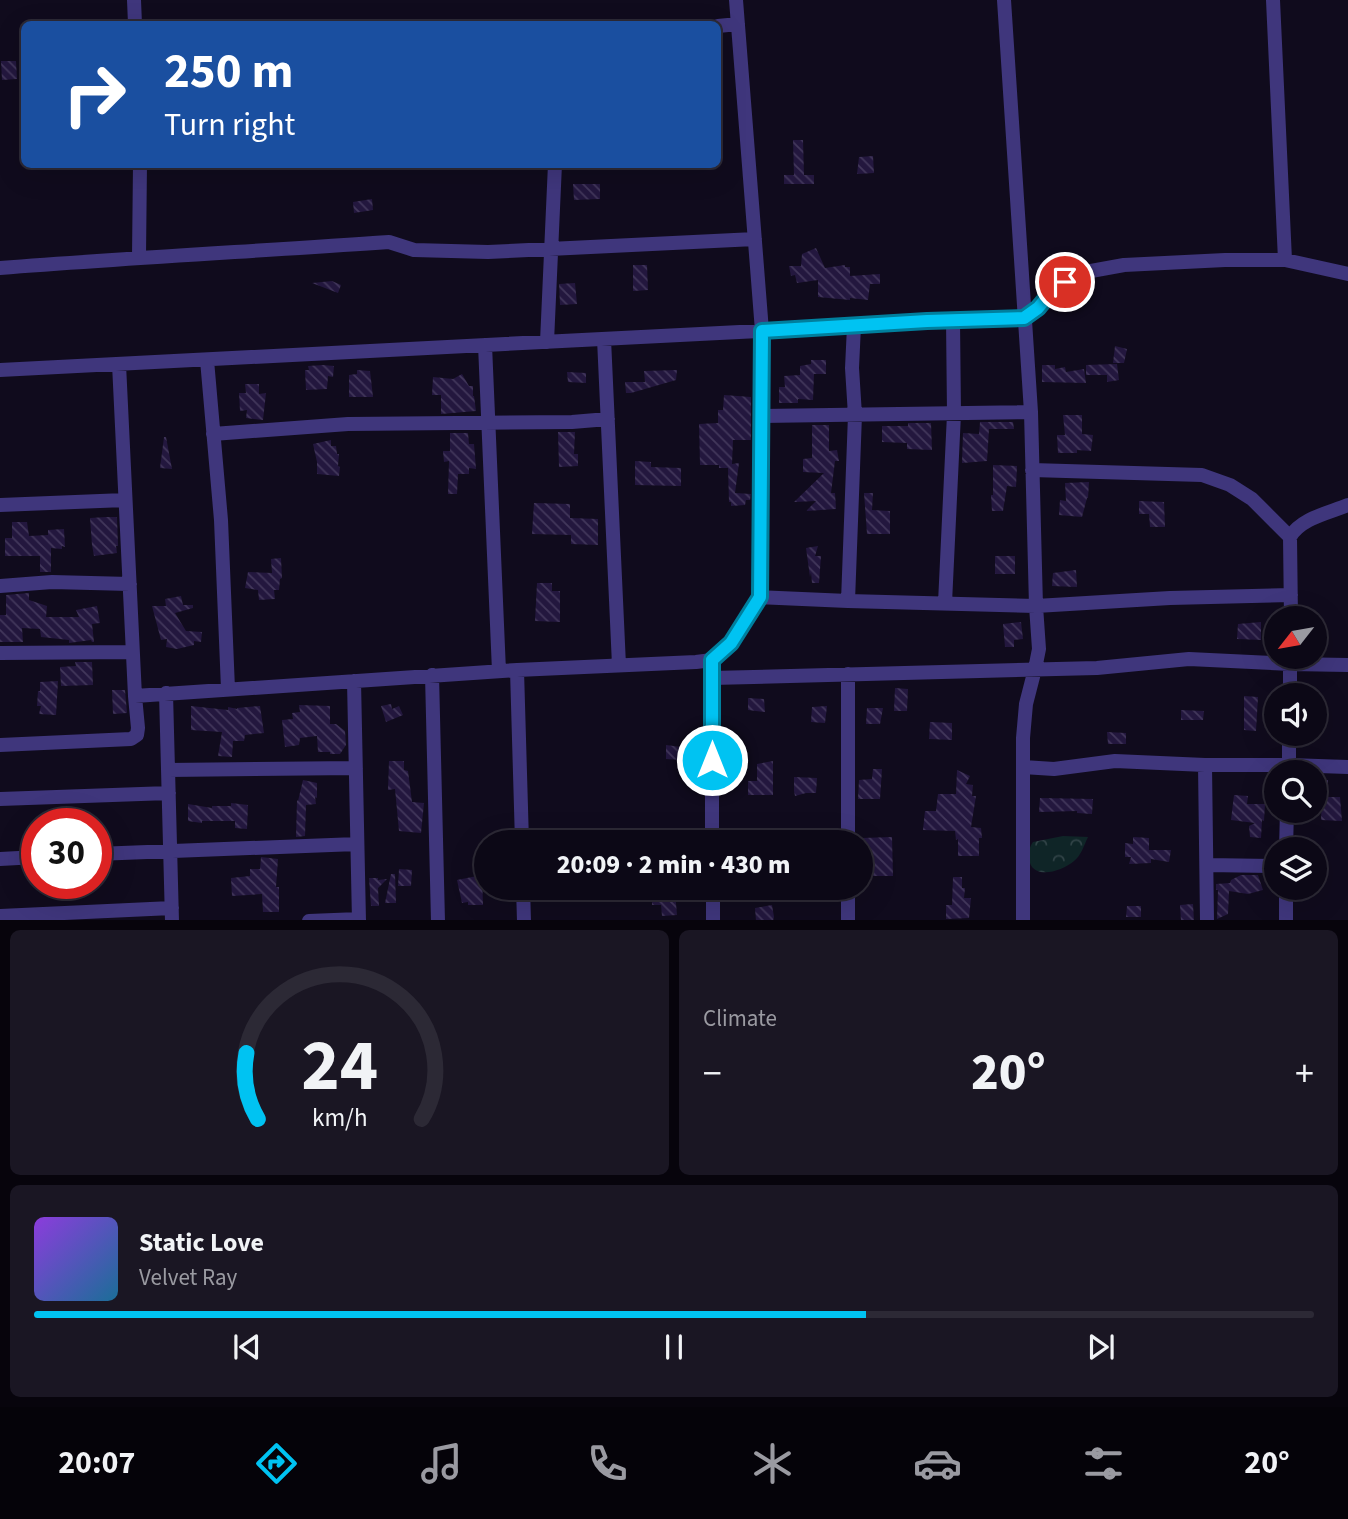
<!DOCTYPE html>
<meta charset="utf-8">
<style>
:root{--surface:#0c0816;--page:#1a1623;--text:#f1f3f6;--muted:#9a9aa1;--line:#2c2935;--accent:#00c3f2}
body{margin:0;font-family:"Source Sans 3",sans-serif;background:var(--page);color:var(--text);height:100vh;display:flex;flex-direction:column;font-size:26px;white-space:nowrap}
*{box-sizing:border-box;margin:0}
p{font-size:23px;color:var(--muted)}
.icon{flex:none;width:38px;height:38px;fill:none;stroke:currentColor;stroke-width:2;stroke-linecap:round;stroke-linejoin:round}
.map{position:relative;height:920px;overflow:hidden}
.sheet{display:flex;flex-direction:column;gap:10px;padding:10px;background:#07040c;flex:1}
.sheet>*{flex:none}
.hud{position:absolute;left:21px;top:21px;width:700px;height:147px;border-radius:10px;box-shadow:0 7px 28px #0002,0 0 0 2px var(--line);background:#1a4fa0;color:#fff;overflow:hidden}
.needle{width:46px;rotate:239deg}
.controls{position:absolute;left:1264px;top:606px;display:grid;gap:14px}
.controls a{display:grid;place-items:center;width:63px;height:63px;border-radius:50%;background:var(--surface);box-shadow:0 7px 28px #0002,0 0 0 2px var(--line);font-size:35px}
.speed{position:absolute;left:21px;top:808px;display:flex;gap:14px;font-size:35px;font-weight:700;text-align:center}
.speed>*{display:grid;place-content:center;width:91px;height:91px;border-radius:50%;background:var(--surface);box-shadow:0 7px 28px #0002,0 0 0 2px var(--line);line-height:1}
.speed .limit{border:10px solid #d22;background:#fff;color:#111}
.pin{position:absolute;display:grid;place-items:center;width:60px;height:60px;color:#fff;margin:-30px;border:4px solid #fff;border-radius:50%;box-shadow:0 2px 7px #0007}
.me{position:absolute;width:77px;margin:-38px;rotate:0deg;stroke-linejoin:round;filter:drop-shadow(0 0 5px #0008)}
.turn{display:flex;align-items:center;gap:24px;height:147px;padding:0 28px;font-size:32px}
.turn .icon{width:91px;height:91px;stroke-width:2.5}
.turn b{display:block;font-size:49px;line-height:60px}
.big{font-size:52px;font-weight:800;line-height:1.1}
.sheet .tile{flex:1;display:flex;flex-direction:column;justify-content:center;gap:10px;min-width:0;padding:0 24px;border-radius:10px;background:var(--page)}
.sheet .dial{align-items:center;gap:0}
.dial svg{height:182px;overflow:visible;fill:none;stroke:var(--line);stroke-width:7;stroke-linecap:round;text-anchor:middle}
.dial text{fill:var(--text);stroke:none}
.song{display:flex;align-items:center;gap:21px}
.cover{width:84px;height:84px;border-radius:10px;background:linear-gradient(135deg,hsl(270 70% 55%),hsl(200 70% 35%))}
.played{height:7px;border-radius:4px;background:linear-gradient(90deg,var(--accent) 65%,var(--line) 65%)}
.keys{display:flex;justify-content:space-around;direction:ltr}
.heat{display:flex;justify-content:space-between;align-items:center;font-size:38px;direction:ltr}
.sheet .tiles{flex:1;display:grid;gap:10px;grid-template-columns:1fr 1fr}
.tile:last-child{grid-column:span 2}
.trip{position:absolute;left:474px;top:830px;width:399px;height:70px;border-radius:35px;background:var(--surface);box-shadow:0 7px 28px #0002,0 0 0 2px var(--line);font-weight:800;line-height:70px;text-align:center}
.tab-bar{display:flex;height:112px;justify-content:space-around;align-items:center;background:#050309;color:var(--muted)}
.tab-bar .icon{width:49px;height:49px}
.tab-bar .on{color:var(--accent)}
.tab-bar b{font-size:32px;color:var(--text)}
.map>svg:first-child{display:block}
.forest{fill:url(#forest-crowns)}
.building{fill:url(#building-back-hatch)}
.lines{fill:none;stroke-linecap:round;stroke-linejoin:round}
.street{stroke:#3f367c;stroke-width:14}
.route-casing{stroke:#007f9d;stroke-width:18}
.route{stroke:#00c3f2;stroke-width:12}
</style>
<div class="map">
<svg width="1348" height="921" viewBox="0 0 1348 921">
<defs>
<pattern id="forest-crowns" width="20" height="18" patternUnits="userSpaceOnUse" patternTransform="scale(1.75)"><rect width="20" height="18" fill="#0f2527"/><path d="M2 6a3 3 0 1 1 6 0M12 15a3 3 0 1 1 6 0" fill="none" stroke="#314347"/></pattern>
<pattern id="building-back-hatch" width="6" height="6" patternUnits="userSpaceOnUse" patternTransform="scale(1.75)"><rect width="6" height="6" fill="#23173e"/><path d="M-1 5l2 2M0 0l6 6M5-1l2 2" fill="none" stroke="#42375b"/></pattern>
</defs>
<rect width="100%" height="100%" fill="#100b1d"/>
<path class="forest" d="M 1063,836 L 1088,837 C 1084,845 1081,856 1074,861 C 1061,872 1031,881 1029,858 C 1029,851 1029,848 1033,842 Z"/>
<path class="building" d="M 1,61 L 16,61 L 17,79 L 2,80 Z
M 793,140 L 803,140 L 804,175 L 814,175 L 814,184 L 784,184 L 784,175 L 794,175 Z
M 873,156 L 874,173 L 857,174 L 859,157 Z
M 573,184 L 600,184 L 600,199 L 574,200 Z
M 372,199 L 373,210 L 354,213 L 353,202 Z
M 816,248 L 825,268 L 845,265 L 845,267 L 850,267 L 850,276 L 880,274 L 880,284 L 870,284 L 868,300 L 850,298 L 850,300 L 818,297 L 818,280 L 797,283 L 795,275 L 791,276 L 789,266 L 801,266 L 802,254 Z
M 633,265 L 647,265 L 648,290 L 633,291 Z
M 332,281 L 341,285 L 338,293 L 312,283 Z
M 575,283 L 577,304 L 560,305 L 559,284 Z
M 1115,346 L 1127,349 L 1124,363 L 1113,363 Z
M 811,360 L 826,360 L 826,374 L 814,374 L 813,400 L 798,399 L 798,403 L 779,403 L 779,387 L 785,387 L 784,376 L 800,375 L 800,366 L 811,364 Z
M 1117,364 L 1119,380 L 1107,382 L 1107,375 L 1086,375 L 1086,365 Z
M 323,365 L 334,366 L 333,377 L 328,376 L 327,389 L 306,390 L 305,370 L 309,370 L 308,366 Z
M 1042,365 L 1055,365 L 1055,369 L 1065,367 L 1066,372 L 1084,369 L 1086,383 L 1042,382 Z
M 357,370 L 370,371 L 373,397 L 349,397 L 349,375 L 357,374 Z
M 677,370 L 676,380 L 631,393 L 626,393 L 625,382 L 645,382 L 644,371 Z
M 567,372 L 586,373 L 586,383 L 568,382 Z
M 462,374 L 469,386 L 473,386 L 473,396 L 474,396 L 476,411 L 441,414 L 441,395 L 432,395 L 433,377 L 453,379 Z
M 245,384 L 259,384 L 259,394 L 266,393 L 263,420 L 246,418 L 247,410 L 240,411 L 239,393 L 246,393 Z
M 724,395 L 751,397 L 751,440 L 733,440 L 732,464 L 739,463 L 735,493 L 751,494 L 750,500 L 746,500 L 745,505 L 731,506 L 731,502 L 729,502 L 728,468 L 719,468 L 719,465 L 700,465 L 699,424 L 718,423 L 718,410 L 723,410 Z
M 1063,415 L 1082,415 L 1082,434 L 1093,435 L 1091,451 L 1077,450 L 1077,453 L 1058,453 L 1057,435 L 1065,435 Z
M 980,422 L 1013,422 L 1014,429 L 989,429 L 987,461 L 962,463 L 963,433 L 979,434 Z
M 908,423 L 931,423 L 932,450 L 907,449 L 907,443 L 882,442 L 882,426 L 908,426 Z
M 812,425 L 829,425 L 829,451 L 837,450 L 839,461 L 835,461 L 831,493 L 835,493 L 836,509 L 806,511 L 816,501 L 794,502 L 824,473 L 803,472 L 803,459 L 812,458 Z
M 558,432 L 575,432 L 574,454 L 578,454 L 578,466 L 559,467 Z
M 450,433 L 468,433 L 469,444 L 474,444 L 476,469 L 469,468 L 469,474 L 458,474 L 457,494 L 448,494 L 449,461 L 444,462 L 443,451 L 450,451 Z
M 164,437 L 166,437 L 172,469 L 160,468 Z
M 331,440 L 331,446 L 336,446 L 337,454 L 339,454 L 338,466 L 340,467 L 339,476 L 317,474 L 317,462 L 313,444 Z
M 635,461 L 651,462 L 651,467 L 681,468 L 681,486 L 635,485 Z
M 993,465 L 1017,466 L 1016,487 L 1007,486 L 1003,511 L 992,511 L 991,495 L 993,495 Z
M 1089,482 L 1088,498 L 1087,498 L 1082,517 L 1059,515 L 1060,500 L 1066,501 L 1065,483 Z
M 864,493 L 873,493 L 872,510 L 890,511 L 890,534 L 867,534 Z
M 1139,501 L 1164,502 L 1165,527 L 1150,527 L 1149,514 L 1139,514 Z
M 534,503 L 570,504 L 570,518 L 598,519 L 598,545 L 571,544 L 571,535 L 532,534 Z
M 106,517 L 117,517 L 118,546 L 116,546 L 117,553 L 94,556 L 92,545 L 90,518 Z
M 12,522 L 27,522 L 29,536 L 48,535 L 48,530 L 64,529 L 65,547 L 62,546 L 62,549 L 51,548 L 51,572 L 40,572 L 40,556 L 5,556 L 5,538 L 12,538 Z
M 818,546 L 815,556 L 821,556 L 819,583 L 812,583 L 811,572 L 810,577 L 806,548 Z
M 995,556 L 1015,556 L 1015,574 L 995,574 Z
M 281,558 L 282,578 L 280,579 L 279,590 L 274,590 L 275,599 L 259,600 L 258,590 L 245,588 L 248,572 L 272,573 L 271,559 Z
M 1076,570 L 1077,587 L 1052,586 L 1053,573 Z
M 537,583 L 552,583 L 552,591 L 560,591 L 560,622 L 535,621 Z
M 29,593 L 29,600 L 47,606 L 46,617 L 79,617 L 76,610 L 97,606 L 100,623 L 92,624 L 94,642 L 92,642 L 91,640 L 69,643 L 69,640 L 41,637 L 40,629 L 22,628 L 23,642 L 0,642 L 0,615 L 6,615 L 6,595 Z
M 181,596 L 183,605 L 193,605 L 193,608 L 175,613 L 186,631 L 202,632 L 201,642 L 194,641 L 194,645 L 177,649 L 166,647 L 167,639 L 161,640 L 152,606 L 166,606 L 165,599 Z
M 1021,622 L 1023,639 L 1014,640 L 1014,647 L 1005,647 L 1003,624 Z
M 1261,622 L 1261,640 L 1237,639 L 1238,624 Z
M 75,662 L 92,662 L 93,685 L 61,686 L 60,667 L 76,666 Z
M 58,681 L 56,715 L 39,714 L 41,706 L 37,706 L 38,691 L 40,691 L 40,682 Z
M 895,688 L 908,689 L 907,711 L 894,711 Z
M 112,690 L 125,690 L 127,713 L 113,714 Z
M 1244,696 L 1258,697 L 1256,731 L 1244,730 Z
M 748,698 L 764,699 L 765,712 L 748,710 Z
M 391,704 L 392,709 L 399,706 L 403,715 L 386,722 L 381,706 Z
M 299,705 L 330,706 L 330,724 L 336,724 L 345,731 L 346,745 L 340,754 L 330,754 L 330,752 L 318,752 L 317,736 L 300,738 L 299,745 L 285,747 L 282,720 L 293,719 L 292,713 L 300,712 Z
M 191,706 L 228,710 L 228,707 L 237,709 L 237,708 L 260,706 L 264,733 L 245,735 L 244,741 L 233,741 L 232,757 L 218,756 L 222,732 L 191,730 Z
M 827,706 L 825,723 L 811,722 L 812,707 Z
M 867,708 L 883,708 L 880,724 L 866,724 Z
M 1181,710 L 1204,711 L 1203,720 L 1181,720 Z
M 930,722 L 952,723 L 952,740 L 929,739 Z
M 1107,732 L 1126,733 L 1126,744 L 1108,744 Z
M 666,745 L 681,747 L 681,760 L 666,759 Z
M 389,761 L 404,761 L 404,770 L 408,771 L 412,802 L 424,803 L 421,833 L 399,831 L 395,789 L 388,790 Z
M 773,761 L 773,795 L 748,795 L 748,781 L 757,781 L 757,764 Z
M 873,769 L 882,769 L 880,799 L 858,799 L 859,780 L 872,779 Z
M 957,770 L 970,776 L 966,784 L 973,785 L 972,796 L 976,796 L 971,827 L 981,828 L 982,838 L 979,838 L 979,856 L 958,856 L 958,839 L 956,840 L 955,831 L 923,830 L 925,811 L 936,811 L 938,794 L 956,794 Z
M 794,777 L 817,778 L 816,793 L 806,793 L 795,796 L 794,791 Z
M 303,780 L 317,783 L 317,798 L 315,797 L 316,804 L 306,805 L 305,836 L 296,837 L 297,800 L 298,801 Z
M 1315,780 L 1328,780 L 1328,794 L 1314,793 Z
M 1234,795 L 1248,796 L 1247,804 L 1265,804 L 1264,821 L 1262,820 L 1261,838 L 1250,837 L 1249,826 L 1255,823 L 1231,820 Z
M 1322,797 L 1340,797 L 1342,821 L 1321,820 Z
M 1040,798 L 1093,799 L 1092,814 L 1077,813 L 1077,811 L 1039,812 Z
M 231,803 L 248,805 L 247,829 L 235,828 L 235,821 L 202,821 L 202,823 L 188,821 L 188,804 L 212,808 L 212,806 L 231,806 Z
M 892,837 L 893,876 L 861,876 L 862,838 Z
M 1133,837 L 1149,838 L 1149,850 L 1171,850 L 1169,862 L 1151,859 L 1151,863 L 1129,864 L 1131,857 L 1125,857 L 1125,843 L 1133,844 Z
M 261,857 L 278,859 L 276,887 L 279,887 L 279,912 L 263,912 L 262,894 L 232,896 L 231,878 L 250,876 L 250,869 L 260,869 Z
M 399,869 L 412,870 L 411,886 L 398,886 Z
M 391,874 L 395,874 L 396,903 L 385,903 Z
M 482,875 L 483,905 L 468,905 L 468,902 L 462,903 L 457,880 Z
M 1241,875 L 1258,875 L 1263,890 L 1248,894 L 1229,891 L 1228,914 L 1217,919 L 1218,890 L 1216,890 L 1216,884 L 1230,883 L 1231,880 Z
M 953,877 L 962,877 L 962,888 L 965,888 L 964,898 L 971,898 L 969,918 L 946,919 L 946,905 L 952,905 Z
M 369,878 L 378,878 L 378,880 L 387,879 L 378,888 L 379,906 L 371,906 Z
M 675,891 L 677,915 L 662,916 L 661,905 L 652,905 L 652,894 Z
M 1193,904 L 1194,921 L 1181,921 L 1180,905 Z
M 772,905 L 774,917 L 773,921 L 756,921 L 755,908 Z
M 1127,906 L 1141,906 L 1141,917 L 1126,917 Z"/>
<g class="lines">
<path class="street" d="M 134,0 L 135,24
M 1004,0 L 1031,412 L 1036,606 L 1039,649 L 1035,669 L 1026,704 L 1023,738 L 1023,921
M 1273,0 L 1285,260
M 718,26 L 738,24
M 139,257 L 140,164
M 0,268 C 130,258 259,251 389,242 L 414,250 L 488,252 L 755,239
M 604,339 L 619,665
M 547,342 L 555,164
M 485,345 L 499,671
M 207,360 L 221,520 L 228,689
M 0,370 L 854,326 L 927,321 L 1024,318 L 1038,308 L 1053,290 L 1065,282 L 1091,271 L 1124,265 L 1225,260 L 1285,260 L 1348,274
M 762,416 L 1031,412
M 213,434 L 348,424 L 572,422 L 608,419
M 1032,470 L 1202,475 L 1230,485 L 1252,499 L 1290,537
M 0,505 L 125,500
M 0,586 L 52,582 L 130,584
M 759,597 L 848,601 L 1036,606 L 1170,598 L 1291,595
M 848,601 L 855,415 L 852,368 L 854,326
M 945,603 L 954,414 L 953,320
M 1291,618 L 1290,537 C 1301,518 1329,513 1348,505
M 0,653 L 133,652
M 517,670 L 522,842
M 712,672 L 712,842
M 848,674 L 848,842
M 432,675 L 438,921
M 712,678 L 1097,668 L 1189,659 L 1290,664 L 1348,665
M 354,681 L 359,921
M 166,693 L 172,921
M 1290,695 L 1290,658
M 135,696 L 517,670 L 696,662 L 712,660 L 731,643 L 759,597 L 762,331 L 736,0
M 0,745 L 131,739 L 137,735 L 138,728 L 135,696 L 119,364
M 1205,765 L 1207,921
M 1023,767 L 1054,769 L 1115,761 L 1205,765 L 1289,765 L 1348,767
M 168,770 L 356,768
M 1289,772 L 1289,733
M 0,799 L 169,793
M 1286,849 L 1287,810
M 96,854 L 357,844
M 0,859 L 37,857
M 1207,865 L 1276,866
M 523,887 L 524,921
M 713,887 L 713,921
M 848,887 L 848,921
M 1286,887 L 1286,921
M 0,916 L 172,908
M 309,921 L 359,919"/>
</g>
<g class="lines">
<g class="route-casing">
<path id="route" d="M 712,760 L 712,660 L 731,643 L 760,597 L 762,331 L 927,321 L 1024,318 L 1038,308 L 1053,290 L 1065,282"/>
</g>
<use href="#route" class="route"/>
</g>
</svg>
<div class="controls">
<a><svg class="needle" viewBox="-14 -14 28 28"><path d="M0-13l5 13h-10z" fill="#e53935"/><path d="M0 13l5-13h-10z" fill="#9a9aa1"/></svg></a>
<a><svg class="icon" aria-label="sound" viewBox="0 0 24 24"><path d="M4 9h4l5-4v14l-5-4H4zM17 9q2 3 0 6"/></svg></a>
<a><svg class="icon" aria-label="search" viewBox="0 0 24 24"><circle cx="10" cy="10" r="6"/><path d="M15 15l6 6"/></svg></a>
<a><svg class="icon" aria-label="layers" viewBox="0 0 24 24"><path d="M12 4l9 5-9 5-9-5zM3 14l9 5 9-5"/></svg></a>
</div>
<div class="speed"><div class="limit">30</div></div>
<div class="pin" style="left:1065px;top:282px;background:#d93025"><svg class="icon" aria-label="arrive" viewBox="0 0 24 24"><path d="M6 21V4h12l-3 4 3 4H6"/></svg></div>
<svg class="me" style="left:712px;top:760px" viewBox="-20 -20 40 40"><circle r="17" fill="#00c3f2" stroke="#fff" stroke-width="3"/><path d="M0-11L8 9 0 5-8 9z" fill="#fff"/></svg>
<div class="trip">20:09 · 2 min · 430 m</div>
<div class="hud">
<div class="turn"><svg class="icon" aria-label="right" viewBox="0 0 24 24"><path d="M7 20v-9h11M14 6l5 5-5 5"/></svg><div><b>250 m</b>Turn right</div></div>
</div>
</div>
<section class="sheet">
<div class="tiles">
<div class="tile dial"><svg viewBox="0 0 100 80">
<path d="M14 69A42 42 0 1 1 86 69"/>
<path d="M14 69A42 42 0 0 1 9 40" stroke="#00c3f2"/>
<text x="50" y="56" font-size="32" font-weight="700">24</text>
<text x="50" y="72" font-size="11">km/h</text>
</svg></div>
<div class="tile"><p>Climate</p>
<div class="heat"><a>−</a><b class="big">20°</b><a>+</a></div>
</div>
<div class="tile">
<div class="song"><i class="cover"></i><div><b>Static Love</b><p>Velvet Ray</p></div></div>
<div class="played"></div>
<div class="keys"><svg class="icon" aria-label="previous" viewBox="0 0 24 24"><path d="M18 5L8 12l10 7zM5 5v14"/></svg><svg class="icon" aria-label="pause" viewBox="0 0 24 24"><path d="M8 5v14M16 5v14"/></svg><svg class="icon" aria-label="next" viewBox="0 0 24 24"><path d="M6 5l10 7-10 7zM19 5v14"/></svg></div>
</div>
</div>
</section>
<nav class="tab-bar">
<b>20:07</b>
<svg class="icon on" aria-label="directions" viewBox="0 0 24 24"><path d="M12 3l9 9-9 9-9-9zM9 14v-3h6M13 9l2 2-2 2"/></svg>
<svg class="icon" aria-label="music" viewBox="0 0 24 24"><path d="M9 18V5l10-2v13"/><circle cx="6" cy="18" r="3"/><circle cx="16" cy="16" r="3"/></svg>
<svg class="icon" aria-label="phone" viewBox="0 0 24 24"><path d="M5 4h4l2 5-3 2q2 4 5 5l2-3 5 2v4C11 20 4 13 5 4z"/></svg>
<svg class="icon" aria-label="climate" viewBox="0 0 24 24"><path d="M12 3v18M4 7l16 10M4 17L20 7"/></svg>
<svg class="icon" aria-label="car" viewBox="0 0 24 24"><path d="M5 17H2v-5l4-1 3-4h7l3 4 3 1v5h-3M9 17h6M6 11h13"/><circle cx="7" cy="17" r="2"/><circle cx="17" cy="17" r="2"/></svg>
<svg class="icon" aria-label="filters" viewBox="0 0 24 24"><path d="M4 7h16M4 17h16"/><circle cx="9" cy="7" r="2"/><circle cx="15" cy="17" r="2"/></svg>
<b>20°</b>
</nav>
